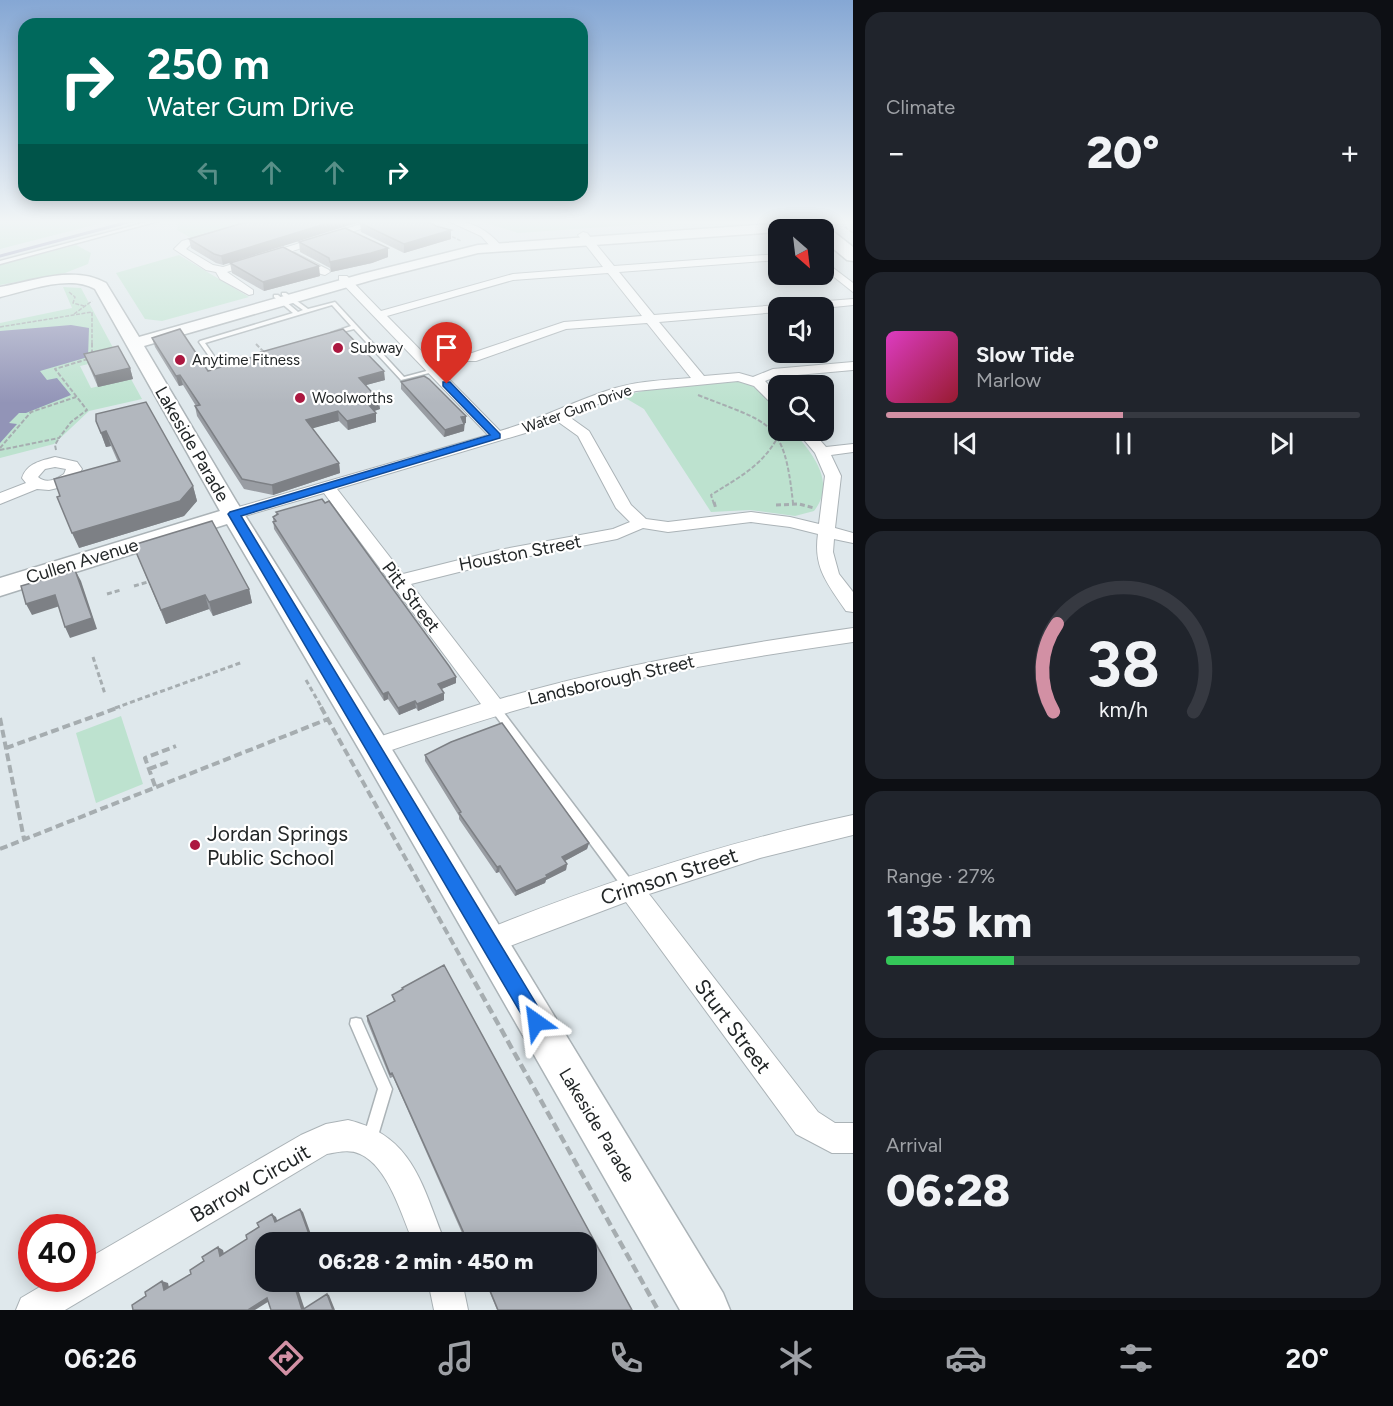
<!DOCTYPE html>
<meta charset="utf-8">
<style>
:root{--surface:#171b24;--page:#20242c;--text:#f1f3f6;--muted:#9ea1a6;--line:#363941;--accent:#d290a4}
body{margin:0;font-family:Figtree,sans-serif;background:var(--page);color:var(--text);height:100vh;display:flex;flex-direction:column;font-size:22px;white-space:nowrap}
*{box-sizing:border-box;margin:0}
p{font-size:20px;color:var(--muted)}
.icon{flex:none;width:33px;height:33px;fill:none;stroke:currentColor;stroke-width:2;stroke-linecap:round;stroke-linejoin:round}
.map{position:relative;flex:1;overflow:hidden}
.side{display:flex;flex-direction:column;gap:12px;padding:12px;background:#0d0f14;width:540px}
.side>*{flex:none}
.top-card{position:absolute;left:18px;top:18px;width:570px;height:183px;border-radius:18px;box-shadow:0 3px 15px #0003;background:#00695c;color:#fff;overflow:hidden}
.needle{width:39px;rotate:152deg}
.tools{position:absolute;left:768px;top:219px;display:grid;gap:12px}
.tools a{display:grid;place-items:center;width:66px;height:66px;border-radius:12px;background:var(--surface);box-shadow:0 3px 15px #0003;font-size:30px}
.speed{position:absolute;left:18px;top:1214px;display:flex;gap:12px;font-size:30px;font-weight:700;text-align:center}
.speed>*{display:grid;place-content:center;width:78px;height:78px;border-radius:50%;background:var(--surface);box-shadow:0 3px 15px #0003;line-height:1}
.speed .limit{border:9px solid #d22;background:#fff;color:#111}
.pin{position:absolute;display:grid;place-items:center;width:51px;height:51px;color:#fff;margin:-62px -26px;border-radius:50% 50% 50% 0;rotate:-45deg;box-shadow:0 0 6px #0007}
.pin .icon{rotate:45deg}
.me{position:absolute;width:66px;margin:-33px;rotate:329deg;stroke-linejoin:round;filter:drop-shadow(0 0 4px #0008)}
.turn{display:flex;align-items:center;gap:21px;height:126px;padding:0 30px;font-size:27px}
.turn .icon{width:78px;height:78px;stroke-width:2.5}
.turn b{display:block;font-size:42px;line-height:51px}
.lanes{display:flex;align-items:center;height:57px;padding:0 30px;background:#0003;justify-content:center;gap:30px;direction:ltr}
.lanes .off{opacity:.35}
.big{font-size:45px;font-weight:800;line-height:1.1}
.side .card{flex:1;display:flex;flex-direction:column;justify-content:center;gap:9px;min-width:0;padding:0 21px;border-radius:18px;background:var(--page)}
.side .dial{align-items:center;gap:0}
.dial svg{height:156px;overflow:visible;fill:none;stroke:var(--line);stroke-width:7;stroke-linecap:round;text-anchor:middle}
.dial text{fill:var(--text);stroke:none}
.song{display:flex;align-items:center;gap:18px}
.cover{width:72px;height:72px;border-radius:9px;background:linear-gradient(135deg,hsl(310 70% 55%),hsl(350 70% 35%))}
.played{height:6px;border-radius:3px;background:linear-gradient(90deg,var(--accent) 50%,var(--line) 50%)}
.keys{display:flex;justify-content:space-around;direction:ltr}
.heat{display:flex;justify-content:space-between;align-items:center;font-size:33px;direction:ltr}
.charge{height:9px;border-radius:4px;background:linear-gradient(90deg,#34c759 27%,var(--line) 0)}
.trip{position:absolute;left:255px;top:1232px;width:342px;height:60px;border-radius:18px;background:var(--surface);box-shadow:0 3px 15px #0003;font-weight:800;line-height:60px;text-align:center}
.tab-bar{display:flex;height:96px;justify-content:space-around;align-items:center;background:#090b0e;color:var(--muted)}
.tab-bar .icon{width:42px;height:42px}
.tab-bar .active{color:var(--accent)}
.tab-bar b{font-size:27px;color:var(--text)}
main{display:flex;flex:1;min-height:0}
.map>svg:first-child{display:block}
.green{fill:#bde2cf}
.water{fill:#9294b7}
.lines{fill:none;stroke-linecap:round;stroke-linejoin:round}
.stream{stroke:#9294b7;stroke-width:3}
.lane-casing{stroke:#abb3b7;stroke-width:3}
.street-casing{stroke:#abb3b7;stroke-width:2}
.secondary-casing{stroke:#abb3b7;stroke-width:3}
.highway-casing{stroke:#abb3b7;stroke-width:3}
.path-far4{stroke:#a6adb0;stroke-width:1.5;stroke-dasharray:4 1.5;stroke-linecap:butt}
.path-far3{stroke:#a6adb0;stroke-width:2;stroke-dasharray:4.5 2;stroke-linecap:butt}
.path-far2{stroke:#a6adb0;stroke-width:3;stroke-dasharray:5 3;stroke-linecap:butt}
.path-far1{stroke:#a6adb0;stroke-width:4;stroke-dasharray:8 4;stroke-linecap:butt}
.path{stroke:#a6adb0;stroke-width:4.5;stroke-dasharray:9 4.5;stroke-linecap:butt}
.lane{fill:#fff;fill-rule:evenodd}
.street{fill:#fff;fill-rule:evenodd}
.secondary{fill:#fff;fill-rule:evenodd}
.highway{fill:#fff;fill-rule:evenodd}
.wall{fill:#999da3}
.shaded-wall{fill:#7d8085}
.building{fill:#b2b7be;stroke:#7d8085;stroke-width:1.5}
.route{fill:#1a73e8;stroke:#114b97;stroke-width:1.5}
.poi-dot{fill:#ac1840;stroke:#fff;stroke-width:2}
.labels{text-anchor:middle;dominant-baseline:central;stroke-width:4.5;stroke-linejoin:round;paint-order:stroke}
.far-poi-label{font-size:15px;fill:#222627;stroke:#fff;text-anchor:start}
.far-street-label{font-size:15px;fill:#222627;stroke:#fff}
.street-label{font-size:18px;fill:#222627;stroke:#fff}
.near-poi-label{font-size:21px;fill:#222627;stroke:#fff;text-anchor:start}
.near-street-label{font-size:21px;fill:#222627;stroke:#fff}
</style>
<main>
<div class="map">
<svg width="853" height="1310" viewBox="0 0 853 1310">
<rect width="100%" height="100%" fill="#dfe8ec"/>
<path class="green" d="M 0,220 L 113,220 L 0,249 Z
M 171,220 L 260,220 L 191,238 L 177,230 L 179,224 Z
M 477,220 L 705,220 L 518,233 Z
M 76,245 L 91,253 L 88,264 L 65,273 L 0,285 L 0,265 Z
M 179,255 L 249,297 L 162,321 L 145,319 L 116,273 Z
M 63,287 L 81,288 L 118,357 L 80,366 L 91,388 L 131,379 L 142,399 L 89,411 L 54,444 L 0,458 L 0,323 L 72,308 Z
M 733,381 C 755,381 765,397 778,413 L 778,430 L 793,431 C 812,453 837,482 814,511 L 795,516 L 750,510 L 711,512 L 644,409 L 622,396 L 652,389 Z
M 121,716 L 143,784 L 96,803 L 76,733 Z"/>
<path class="water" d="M 71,325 L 89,328 L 88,357 L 40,371 L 47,380 L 57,378 L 71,395 L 26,413 L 19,413 L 9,423 L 17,424 L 0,443 L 0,331 Z"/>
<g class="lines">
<path class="stream" d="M 0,256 L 136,220"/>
<g class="lane-casing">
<path id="lane" d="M 155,220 L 162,220 L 0,264 L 0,261 Z
M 282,293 L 286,293 L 308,309 L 335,302 L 404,377 L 434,369 L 437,371 L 401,380 L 354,329 L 331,335 L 331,333 L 351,326 L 332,305 L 205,343 L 221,366 L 228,364 L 231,366 L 218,369 L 199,342 L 200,341 L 293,313 L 274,297 L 274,295 L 278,295 L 298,312 L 303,310 L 282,295 Z
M 495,704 L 498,705 L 634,884 L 636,888 L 634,892 L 630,893 L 626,892 L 492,711 L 490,708 L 492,705 Z
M 356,1018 L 361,1019 L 392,1089 L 377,1139 L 375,1144 L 370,1146 L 365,1144 L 363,1139 L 378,1089 L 350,1024 L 351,1019 Z"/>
</g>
<g class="street-casing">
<path id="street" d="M 256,220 L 272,220 L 190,245 L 186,249 L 213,265 L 223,267 L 374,220 L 389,220 L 227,272 L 253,290 L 253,294 L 249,295 L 220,279 L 216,272 L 206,270 L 174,249 L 182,241 Z
M 446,220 C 469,220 488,229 502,247 L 493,249 L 481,236 Z
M 583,232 L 587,233 L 614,266 L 778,254 L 778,260 L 619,272 L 654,315 L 853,299 L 853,305 L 824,308 L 778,308 L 778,312 L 659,322 L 704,376 L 739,373 L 753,377 L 773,369 L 853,362 L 853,370 L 775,377 L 765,381 L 778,395 L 778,406 L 773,405 L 754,386 L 738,381 L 636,391 L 618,396 L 568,416 L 589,431 L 631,505 L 646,519 L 668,522 L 751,512 L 790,517 L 819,524 L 825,476 L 815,453 L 796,430 L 811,430 L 826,447 L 853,444 L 853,452 L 831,455 L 841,476 L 835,528 L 853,533 L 853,543 L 834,539 L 833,552 L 839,574 L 853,592 L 853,612 L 846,611 C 828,584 813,568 818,534 L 790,527 L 751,522 L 668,532 L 643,528 L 617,539 L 499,562 L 411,584 L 500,699 C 616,665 734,645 853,628 L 853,642 C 776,653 699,665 623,682 C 539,701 456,728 374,756 L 366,753 L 363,747 L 366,741 L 481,704 L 324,493 L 234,519 L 226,514 L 228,510 L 488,435 L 339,280 L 339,276 L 347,276 L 381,311 L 513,274 L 603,267 L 578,235 ZM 608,273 L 642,316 L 564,322 L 466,355 L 465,358 L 466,361 L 476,361 L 566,329 L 647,323 L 691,378 C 663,380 635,381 609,390 C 572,402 538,420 500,431 L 387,316 L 513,280 ZM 557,421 L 578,436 L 616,508 L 630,522 L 613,529 L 499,550 L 403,574 L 337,489 L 532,431 Z
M 295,253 L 329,270 L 330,272 L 325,275 L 321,274 L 291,258 L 291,254 Z
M 824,261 L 853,283 L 853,292 L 824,269 Z
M 55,457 L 77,462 L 82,469 L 75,480 L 66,486 L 49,490 L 37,489 L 0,504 L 0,493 L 26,483 L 22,478 C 27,463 41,461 55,457 ZM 55,467 L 66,469 L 64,474 C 55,480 46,484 38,477 L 45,469 Z
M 853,815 L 853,835 L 760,858 L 649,894 L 818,1112 L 835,1123 L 853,1123 L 853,1153 L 832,1153 L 796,1134 L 626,902 L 489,954 L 480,950 L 476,941 L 480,932 C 601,883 725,842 853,815 Z
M 348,1120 C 414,1136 422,1186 445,1242 L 413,1242 C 402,1216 388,1166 360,1154 C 350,1149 338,1152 327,1154 L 65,1310 L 16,1310 L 21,1298 L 55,1278 L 82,1278 L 82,1262 L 301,1135 L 326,1124 Z
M 428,1281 L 462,1281 L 468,1310 L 434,1310 Z"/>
</g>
<g class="secondary-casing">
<path id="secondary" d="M 828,220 L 835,221 L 837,224 L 830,228 L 778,230 L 778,232 L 478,253 L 372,280 L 144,346 L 236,501 L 385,738 L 723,1293 L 730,1310 L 680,1310 L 363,756 L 227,524 L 0,596 L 0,578 L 220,511 L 95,289 C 69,274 27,291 0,297 L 0,287 C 34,281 74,265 106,283 L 139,337 L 362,274 L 478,245 Z"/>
</g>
<g class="highway-casing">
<path id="highway" d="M 824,228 L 830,229 L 853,247 L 853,261 L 847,260 L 824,241 L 824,230 L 818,230 Z"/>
</g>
<path class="path-far4" d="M 845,227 L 853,233
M 451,235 L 449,235 L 461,241
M 69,292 L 75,297 L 73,303 L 84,306
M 74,314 L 92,301
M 0,327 L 92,312 L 92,344"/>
<path class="path-far3" d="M 92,343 L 92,356
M 256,344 L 264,352
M 698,395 C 771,424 784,419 793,503
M 0,448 L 31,412 L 76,397
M 0,450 L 59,438 L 71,422 L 87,410 L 55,369 L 88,359
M 56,450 L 55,445 L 59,438
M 714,504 L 711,495 C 739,477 761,467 778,437 L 791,437"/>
<path class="path-far2" d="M 714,502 L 716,509
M 776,505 L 799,504 L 814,508
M 134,586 L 148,582
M 107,594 L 121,590
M 93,657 L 105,694
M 306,680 L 322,708
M 115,708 L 243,662"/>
<path class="path-far1" d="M 321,707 L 469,972
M 0,718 L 24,839
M 6,748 L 120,707
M 149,769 L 168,762
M 155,786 L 145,758 L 176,746
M 0,849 L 328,719"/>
<path class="path" d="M 468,970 L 658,1310"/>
<use href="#lane" class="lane"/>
<use href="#street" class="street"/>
<use href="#secondary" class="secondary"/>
<use href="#highway" class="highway"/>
</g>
<path class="wall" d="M 253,220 L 223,265 L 216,263 L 191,248 L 189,239 Z
M 360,223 L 451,239 L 404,253 L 361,232 Z
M 299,242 L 388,248 L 388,257 L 372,263 L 331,272 L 330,268 L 300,252 Z
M 230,263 L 320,276 L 264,291 L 232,273 Z
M 152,338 L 208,371 L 255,356 L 254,354 L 385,380 L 366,385 L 380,409 L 374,411 L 376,413 L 376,422 L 348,430 L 339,421 L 312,428 L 339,463 L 340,473 L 273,495 L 244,489 L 197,416 L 195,406 L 196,406 L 183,385 L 179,386 L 155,347 Z
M 84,354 L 130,368 L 133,379 L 98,387 L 88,364 Z
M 401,382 L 466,416 L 464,431 L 444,437 L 401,389 Z
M 96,421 L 193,486 L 197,501 L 184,516 L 79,548 L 118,462 L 111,446 L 106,447 Z
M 276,512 L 456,677 L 456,683 L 441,689 L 444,700 L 418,711 L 416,708 L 399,715 L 388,699 L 384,701 L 274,529 L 273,517 L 277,515 Z
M 133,545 L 249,589 L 252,603 L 213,616 L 209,609 L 166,624 Z
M 425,755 L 589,843 L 587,849 L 565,861 L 567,864 L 566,870 L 546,880 L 545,883 L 515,896 L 499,872 L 496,873 L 459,819 L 459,816 L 425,761 Z
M 444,965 L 632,1310 L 497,1310 L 485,1281 L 586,1281 L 586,1242 L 468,1242 L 468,1241 L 466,1242 L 393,1077 L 390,1078 L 367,1021 L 367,1016 L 394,1002 L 392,995 L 402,990 L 402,988 Z"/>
<path class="shaded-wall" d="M 338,220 L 366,220 L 223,265 L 221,256 Z
M 451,230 L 451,239 L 404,253 L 404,244 Z
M 388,248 L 388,257 L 372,263 L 331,272 L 330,262 Z
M 319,266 L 320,276 L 264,291 L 263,282 Z
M 130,368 L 133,379 L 98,387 L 95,376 Z
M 384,371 L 385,380 L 359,387 L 359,378 Z
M 180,375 L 183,385 L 179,386 L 176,376 Z
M 379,400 L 380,409 L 368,413 L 367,403 Z
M 338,411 L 339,421 L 307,430 L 306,420 Z
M 376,413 L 376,422 L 348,430 L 347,421 Z
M 466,416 L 466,423 L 460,425 L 461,417 Z
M 464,424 L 464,431 L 444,437 L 445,430 Z
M 106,431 L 111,446 L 106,447 L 101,433 Z
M 339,463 L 340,473 L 273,495 L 272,485 Z
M 193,486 L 197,501 L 184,516 L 79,548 L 72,533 Z
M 75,570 L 81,581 L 97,629 L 70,638 L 65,627 Z
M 249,589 L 252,603 L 213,616 L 209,602 Z
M 55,595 L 60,606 L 32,615 L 26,604 Z
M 205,595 L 209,609 L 166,624 L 161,610 Z
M 456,677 L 456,683 L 437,691 L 438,684 Z
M 388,692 L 388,699 L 384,701 L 383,694 Z
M 444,693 L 444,700 L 418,711 L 417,704 Z
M 415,701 L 416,708 L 399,715 L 398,708 Z
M 589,843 L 587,849 L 561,863 L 562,857 Z
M 567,864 L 566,870 L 546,880 L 545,883 L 515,896 L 516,891 Z
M 500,866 L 499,872 L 496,873 L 497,867 Z
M 300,1209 L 303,1212 L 313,1240 L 310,1242 L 307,1242 Z
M 272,1214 L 276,1217 L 279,1226 L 275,1222 Z
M 218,1247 L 223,1250 L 225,1258 L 220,1256 Z
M 162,1281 L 168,1283 L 170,1292 L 164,1290 Z
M 293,1281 L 299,1281 L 296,1283 L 305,1310 L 302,1310 Z
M 327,1294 L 329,1295 L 335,1310 L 333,1310 Z
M 267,1298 L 271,1300 L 255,1310 L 248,1310 Z"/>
<path class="building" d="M 253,220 L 338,220 L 221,256 L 214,254 L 189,239 Z
M 369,220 L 425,220 L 436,226 L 451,230 L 404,244 L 360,223 Z
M 345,228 L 388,248 L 371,253 L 330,262 L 329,258 L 299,242 Z
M 283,247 L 319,266 L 263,282 L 230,263 Z
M 180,329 L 208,371 L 256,356 L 254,354 L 343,329 L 384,371 L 359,378 L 379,400 L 367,403 L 376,413 L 347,421 L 338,411 L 306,420 L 339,463 L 272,485 L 242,479 L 195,406 L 200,405 L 180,375 L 176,376 L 152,338 Z
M 118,346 L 130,368 L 95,376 L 84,354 Z
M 424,376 L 429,379 L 466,416 L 461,417 L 464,424 L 445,430 L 401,382 Z
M 146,402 L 193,486 L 180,501 L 72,533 L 57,497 L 60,496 L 54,479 L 120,461 L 106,431 L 101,433 L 96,421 L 96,414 Z
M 322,499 L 325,503 L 329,501 L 449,666 L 456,677 L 438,684 L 444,693 L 417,704 L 415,701 L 398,708 L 388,692 L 383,694 L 273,522 L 276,521 L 273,517 L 278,514 L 276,512 Z
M 212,521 L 249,589 L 209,602 L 205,595 L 161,610 L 133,545 Z
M 75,570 L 92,618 L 65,627 L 55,595 L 26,604 L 21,586 Z
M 502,723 L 589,843 L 562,857 L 567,864 L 546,875 L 547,877 L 516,891 L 500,866 L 497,867 L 459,813 L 461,812 L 425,755 L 451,742 Z
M 444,965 L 632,1310 L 498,1310 L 486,1281 L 586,1281 L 586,1242 L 470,1242 L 469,1239 L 467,1240 L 392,1073 L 390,1074 L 367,1016 L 395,1001 L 392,995 L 403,989 L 402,988 Z
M 300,1209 L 310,1237 L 306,1240 L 307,1242 L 266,1242 L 266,1281 L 293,1281 L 302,1310 L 271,1310 L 267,1298 L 248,1310 L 133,1310 L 132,1305 L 146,1296 L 145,1292 L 162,1281 L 164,1290 L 191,1274 L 190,1270 L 204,1261 L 202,1257 L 218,1247 L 220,1256 L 247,1239 L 246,1235 L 259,1227 L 257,1223 L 272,1214 L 275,1222 Z
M 327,1294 L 333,1310 L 302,1310 Z"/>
<linearGradient id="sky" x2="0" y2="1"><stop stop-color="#85a7d4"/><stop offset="0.55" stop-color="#f1f5f6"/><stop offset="1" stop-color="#f1f5f6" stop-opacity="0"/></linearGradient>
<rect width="853" height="403" fill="url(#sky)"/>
<path class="route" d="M 443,382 L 450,382 L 500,434 L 500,438 L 241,516 L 543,1015 L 546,1022 L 543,1029 L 536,1032 L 530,1029 L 228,514 L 230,512 L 490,435 L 443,386 Z"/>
<g class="poi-dot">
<circle cx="338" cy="348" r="6"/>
<circle cx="180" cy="360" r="6"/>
<circle cx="300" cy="398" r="6"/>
<circle cx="195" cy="845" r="6"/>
</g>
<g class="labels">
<g class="far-poi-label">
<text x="350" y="348">Subway</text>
<text x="192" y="360">Anytime Fitness</text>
<text x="312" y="398">Woolworths</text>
</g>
<g class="far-street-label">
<text transform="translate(577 409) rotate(-20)">Water Gum Drive</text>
</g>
<g class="street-label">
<text transform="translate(192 444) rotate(60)">Lakeside Parade</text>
<text transform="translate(520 553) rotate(-11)">Houston Street</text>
<text transform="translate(82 561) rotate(-17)">Cullen Avenue</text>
<text transform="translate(411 597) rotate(53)">Pitt Street</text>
<text transform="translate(611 680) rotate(-13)">Landsborough Street</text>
<text transform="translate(597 1125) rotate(59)">Lakeside Parade</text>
</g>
<g class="near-poi-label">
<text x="207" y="833">Jordan Springs<tspan x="207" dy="24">Public School</tspan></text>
</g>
<g class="near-street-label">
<text transform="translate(669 876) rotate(-18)">Crimson Street</text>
<text transform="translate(733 1026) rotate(53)">Sturt Street</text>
<text transform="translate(250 1183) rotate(-30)">Barrow Circuit</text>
</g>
</g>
</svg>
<div class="tools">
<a><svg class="needle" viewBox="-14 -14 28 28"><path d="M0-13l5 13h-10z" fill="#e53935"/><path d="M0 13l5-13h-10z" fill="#9ea1a6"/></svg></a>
<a><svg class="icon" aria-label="sound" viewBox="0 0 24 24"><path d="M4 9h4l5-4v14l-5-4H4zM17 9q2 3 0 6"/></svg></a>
<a><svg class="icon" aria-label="search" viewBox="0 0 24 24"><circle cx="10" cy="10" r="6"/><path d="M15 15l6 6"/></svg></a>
</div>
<div class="speed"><div class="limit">40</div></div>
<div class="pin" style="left:447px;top:384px;background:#d93025"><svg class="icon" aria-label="arrive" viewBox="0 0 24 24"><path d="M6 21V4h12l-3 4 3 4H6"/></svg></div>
<svg class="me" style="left:536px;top:1022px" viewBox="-20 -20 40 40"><path d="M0-17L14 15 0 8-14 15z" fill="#1a73e8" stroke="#fff" stroke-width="4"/></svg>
<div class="trip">06:28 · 2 min · 450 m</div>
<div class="top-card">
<div class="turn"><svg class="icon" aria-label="right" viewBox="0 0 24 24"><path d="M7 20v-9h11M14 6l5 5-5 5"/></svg><div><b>250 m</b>Water Gum Drive</div></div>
<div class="lanes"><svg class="icon off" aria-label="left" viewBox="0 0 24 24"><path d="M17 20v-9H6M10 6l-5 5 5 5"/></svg><svg class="icon off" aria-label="ahead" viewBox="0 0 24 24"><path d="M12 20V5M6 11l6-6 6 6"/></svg><svg class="icon off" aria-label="ahead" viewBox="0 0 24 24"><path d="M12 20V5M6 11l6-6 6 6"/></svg><svg class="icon" aria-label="right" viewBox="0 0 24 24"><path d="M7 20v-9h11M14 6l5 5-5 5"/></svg></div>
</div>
</div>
<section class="side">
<div class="card"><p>Climate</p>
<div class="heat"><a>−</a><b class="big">20°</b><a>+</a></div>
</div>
<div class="card">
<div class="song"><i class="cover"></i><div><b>Slow Tide</b><p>Marlow</p></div></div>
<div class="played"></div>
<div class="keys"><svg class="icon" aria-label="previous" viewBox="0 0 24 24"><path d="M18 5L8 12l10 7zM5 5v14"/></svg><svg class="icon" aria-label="pause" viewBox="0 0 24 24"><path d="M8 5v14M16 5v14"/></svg><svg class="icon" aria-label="next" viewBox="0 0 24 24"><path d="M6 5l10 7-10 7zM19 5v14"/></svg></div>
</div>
<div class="card dial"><svg viewBox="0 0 100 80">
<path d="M14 69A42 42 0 1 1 86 69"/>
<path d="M14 69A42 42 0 0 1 16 24" stroke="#d290a4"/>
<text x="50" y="56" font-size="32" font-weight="700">38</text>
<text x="50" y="72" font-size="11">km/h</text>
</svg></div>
<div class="card"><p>Range · 27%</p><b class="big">135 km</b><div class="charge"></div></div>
<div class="card"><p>Arrival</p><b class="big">06:28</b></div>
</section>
</main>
<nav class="tab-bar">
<b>06:26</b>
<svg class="icon active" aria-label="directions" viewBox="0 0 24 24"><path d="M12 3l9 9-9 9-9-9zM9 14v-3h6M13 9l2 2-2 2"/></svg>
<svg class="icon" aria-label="music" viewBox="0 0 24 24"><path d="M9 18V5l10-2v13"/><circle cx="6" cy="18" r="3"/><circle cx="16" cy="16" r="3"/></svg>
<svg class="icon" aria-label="phone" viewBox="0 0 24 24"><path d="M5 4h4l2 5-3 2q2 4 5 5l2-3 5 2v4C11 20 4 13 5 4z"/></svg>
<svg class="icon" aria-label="climate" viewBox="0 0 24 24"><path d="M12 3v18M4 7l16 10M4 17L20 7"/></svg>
<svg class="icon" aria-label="car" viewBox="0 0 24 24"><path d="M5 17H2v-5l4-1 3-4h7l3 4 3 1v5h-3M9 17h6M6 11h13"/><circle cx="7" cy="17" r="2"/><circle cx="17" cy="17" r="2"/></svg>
<svg class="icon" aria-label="filters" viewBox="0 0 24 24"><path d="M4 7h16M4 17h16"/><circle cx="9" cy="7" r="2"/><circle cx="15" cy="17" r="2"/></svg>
<b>20°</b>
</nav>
